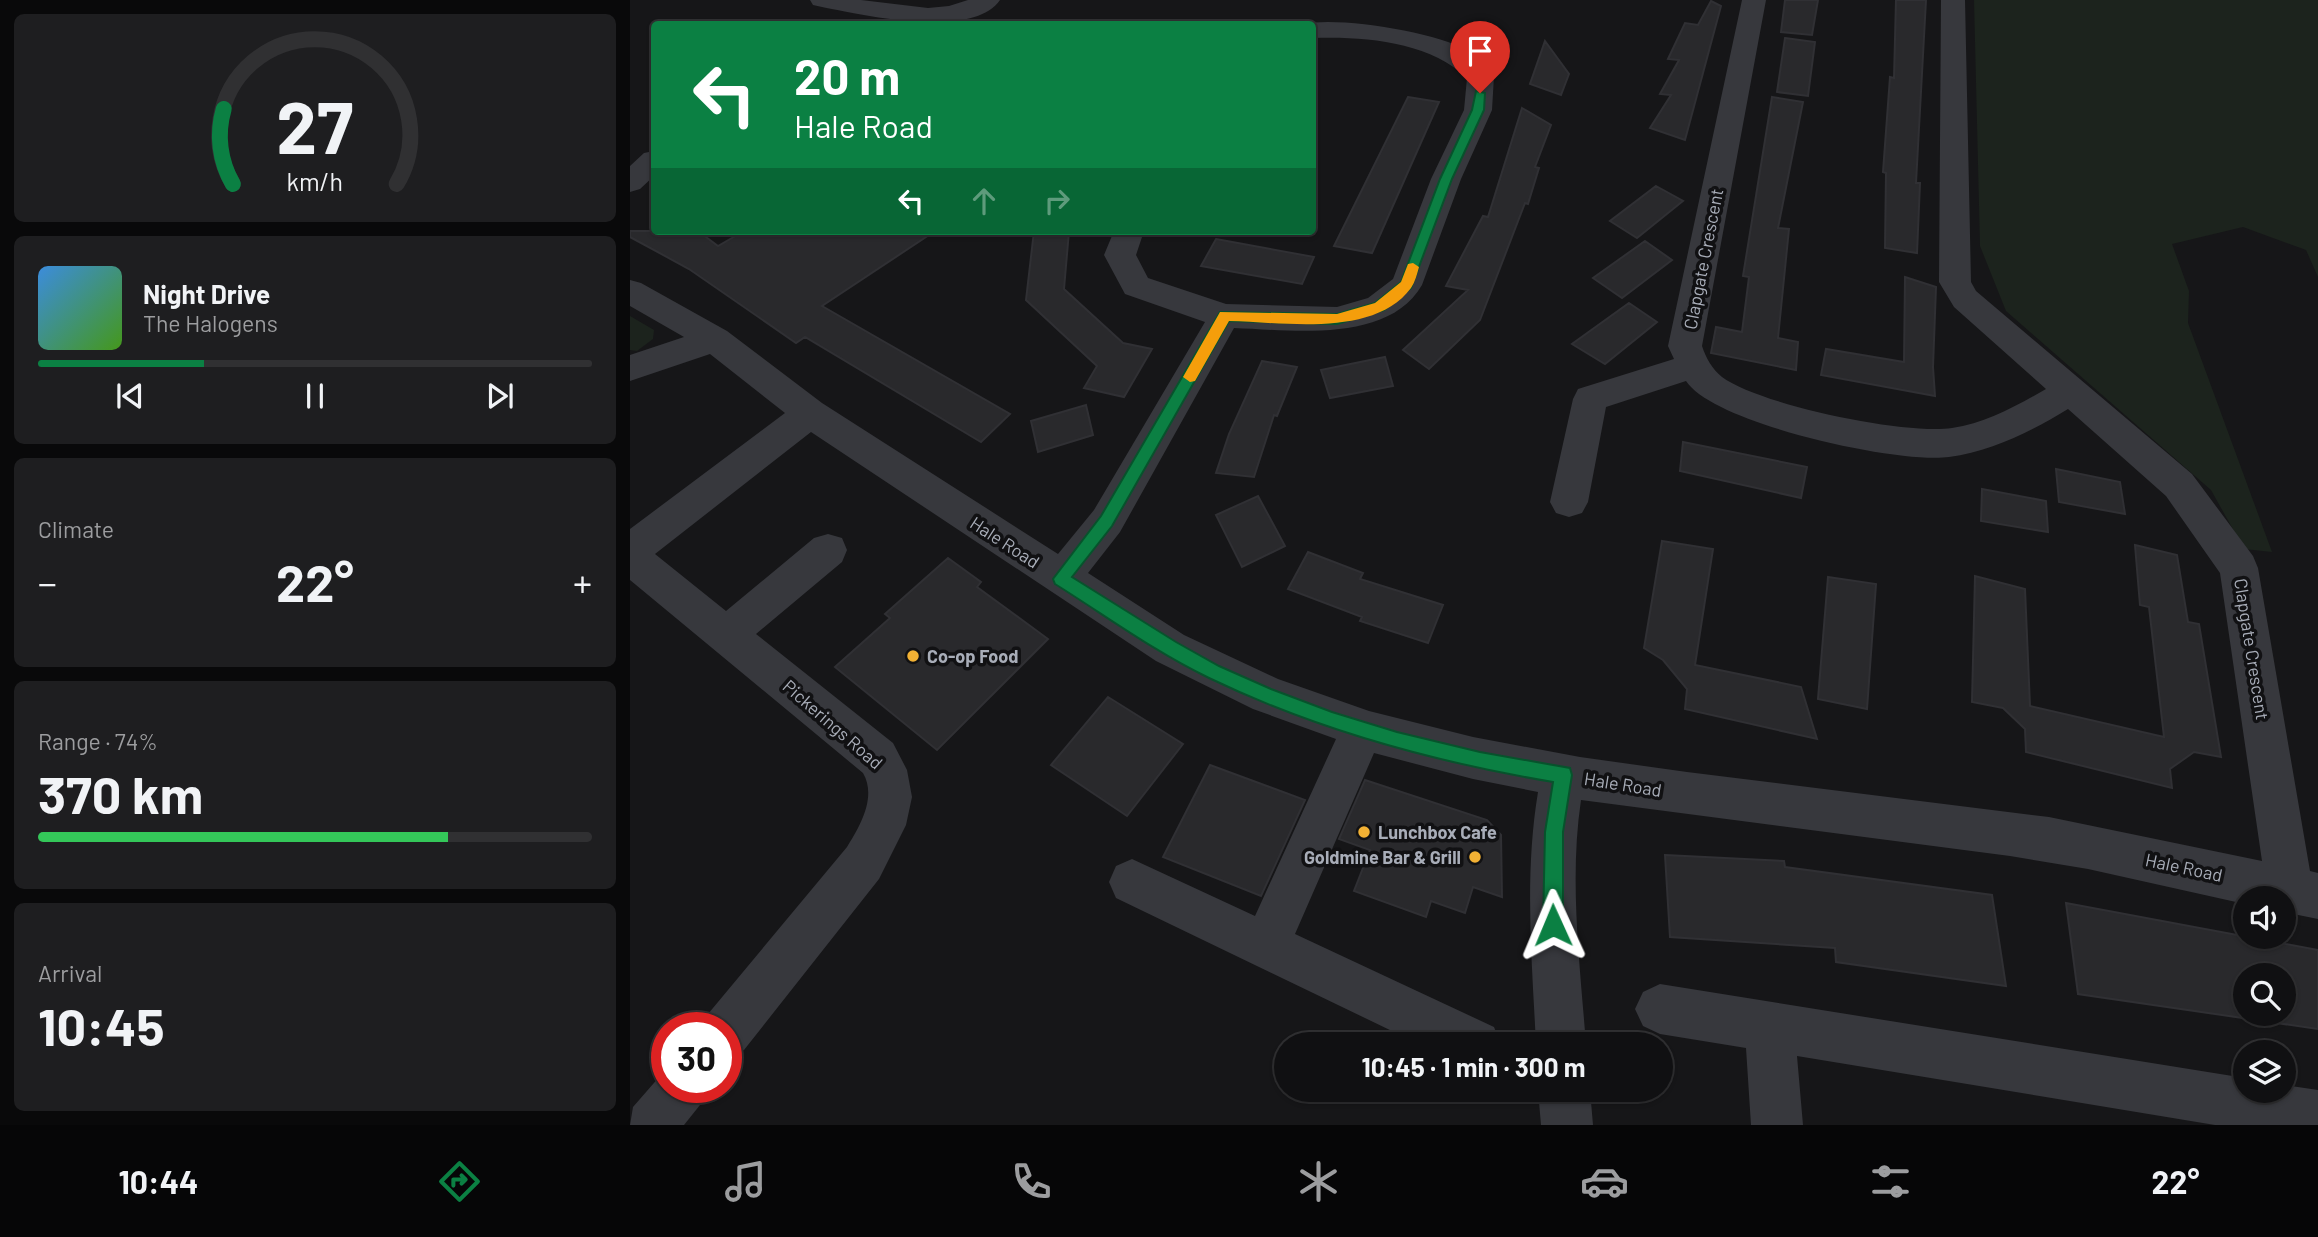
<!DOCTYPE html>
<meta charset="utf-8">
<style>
:root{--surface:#101012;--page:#1e1e20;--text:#f1f3f6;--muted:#9c9d9f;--line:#303032;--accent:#0b8043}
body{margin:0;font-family:Barlow,sans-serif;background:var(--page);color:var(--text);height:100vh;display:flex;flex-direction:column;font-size:26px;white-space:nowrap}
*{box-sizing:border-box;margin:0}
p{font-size:23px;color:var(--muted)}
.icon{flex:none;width:38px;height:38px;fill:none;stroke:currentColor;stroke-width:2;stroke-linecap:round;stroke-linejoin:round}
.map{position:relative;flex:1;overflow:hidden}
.side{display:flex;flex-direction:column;gap:14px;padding:14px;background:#09090a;width:630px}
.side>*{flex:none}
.banner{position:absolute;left:21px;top:21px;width:665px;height:214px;border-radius:7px;box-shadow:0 2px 5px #0004,0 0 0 2px var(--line);background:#0b8043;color:#fff;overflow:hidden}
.tools{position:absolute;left:1603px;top:886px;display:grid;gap:14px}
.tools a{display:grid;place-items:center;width:63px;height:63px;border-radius:50%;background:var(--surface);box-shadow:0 2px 5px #0004,0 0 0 2px var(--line);font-size:35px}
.speed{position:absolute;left:21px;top:1012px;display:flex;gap:14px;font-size:35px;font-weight:700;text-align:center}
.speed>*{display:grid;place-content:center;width:91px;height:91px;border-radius:50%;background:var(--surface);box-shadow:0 2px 5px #0004,0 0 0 2px var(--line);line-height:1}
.speed .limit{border:10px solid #d22;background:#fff;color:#111}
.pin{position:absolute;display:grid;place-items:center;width:60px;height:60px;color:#fff;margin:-72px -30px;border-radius:50% 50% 50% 0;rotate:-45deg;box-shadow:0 0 7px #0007}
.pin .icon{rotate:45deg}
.me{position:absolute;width:77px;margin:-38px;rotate:359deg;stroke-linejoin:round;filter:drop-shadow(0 0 5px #0008)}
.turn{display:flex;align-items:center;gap:24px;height:147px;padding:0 28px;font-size:32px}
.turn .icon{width:91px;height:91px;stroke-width:2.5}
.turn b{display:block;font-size:49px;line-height:60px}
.lanes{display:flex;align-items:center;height:66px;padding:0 28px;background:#0003;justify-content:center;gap:35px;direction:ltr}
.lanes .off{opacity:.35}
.big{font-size:52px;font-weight:700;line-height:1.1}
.side .widget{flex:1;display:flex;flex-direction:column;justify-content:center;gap:10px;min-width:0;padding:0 24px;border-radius:10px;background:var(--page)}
.side .dial{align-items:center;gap:0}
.dial svg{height:182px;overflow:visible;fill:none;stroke:var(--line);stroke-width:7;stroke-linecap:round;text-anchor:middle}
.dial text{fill:var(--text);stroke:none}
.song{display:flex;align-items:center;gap:21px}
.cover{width:84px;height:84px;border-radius:10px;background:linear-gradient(135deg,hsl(210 70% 55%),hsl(100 70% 35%))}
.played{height:7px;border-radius:4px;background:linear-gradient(90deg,var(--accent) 30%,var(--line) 30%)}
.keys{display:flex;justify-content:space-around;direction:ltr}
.heat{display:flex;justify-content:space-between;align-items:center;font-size:38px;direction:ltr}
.charge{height:10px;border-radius:5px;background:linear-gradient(90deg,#34c759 74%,var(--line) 0)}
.trip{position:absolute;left:644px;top:1032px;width:399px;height:70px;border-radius:35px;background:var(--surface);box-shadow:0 2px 5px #0004,0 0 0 2px var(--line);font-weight:700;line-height:70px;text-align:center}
.tabs{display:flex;height:112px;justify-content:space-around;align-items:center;background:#060607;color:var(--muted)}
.tabs .icon{width:49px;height:49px}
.tabs .on{color:var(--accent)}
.tabs b{font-size:32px;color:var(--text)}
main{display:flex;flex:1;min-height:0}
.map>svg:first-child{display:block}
.green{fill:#1c231d}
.building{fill:#29292c;stroke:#303034;stroke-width:2;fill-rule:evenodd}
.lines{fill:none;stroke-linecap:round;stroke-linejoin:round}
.minor{fill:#37383d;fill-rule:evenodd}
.route{fill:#0b8043;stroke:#07532c;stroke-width:2}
.slow{fill:#f59e0b}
.poi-dot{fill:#f2b134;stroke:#111113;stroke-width:2.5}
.labels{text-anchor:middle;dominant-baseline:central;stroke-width:7;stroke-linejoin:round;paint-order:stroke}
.street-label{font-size:18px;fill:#a8adb8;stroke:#111113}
.poi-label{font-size:18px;font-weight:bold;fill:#a8adb8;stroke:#111113;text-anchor:start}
</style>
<main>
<section class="side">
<div class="widget dial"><svg viewBox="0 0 100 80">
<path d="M14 69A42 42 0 1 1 86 69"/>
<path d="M14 69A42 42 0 0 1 10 36" stroke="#0b8043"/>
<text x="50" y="56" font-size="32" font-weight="700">27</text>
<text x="50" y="72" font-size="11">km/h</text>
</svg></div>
<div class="widget">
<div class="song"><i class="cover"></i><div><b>Night Drive</b><p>The Halogens</p></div></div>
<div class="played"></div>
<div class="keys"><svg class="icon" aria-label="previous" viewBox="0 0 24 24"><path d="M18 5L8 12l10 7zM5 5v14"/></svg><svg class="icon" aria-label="pause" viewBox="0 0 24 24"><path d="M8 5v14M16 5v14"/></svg><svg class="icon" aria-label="next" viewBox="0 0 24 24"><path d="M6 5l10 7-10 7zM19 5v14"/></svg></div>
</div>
<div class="widget"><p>Climate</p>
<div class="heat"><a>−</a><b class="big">22°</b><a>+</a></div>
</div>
<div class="widget"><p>Range · 74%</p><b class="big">370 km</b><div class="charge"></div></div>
<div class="widget"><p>Arrival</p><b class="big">10:45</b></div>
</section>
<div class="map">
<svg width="1688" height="1125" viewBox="0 0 1688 1125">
<rect width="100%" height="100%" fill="#161618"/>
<path class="green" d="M 1344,0 L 1688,0 L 1688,277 L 1676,250 L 1613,227 L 1542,244 L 1559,291 L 1558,323 L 1642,552 L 1614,549 L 1581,490 L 1376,311 L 1350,246 Z
M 0,316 L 24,330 L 23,339 L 7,351 L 0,350 Z"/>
<path class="building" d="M 1155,0 L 1188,0 L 1182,35 L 1151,32 Z
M 1266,0 L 1296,0 L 1286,183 L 1290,183 L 1287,253 L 1255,248 L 1256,173 L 1253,172 L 1260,77 L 1264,78 Z
M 1081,1 L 1091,6 L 1055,140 L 1020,128 L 1041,95 L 1030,94 L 1049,60 L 1038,59 L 1055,23 L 1068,25 Z
M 1155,38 L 1185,42 L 1178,96 L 1147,92 Z
M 915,41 L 939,74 L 931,95 L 900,84 Z
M 778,97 L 809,102 L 742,253 L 704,246 Z
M 1142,97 L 1173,102 L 1148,228 L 1159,229 L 1148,338 L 1168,342 L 1166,370 L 1081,353 L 1086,327 L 1112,332 L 1119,277 L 1113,276 Z
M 892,108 L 921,125 L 905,167 L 909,168 L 898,204 L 895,203 L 850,320 L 799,369 L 773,350 L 838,290 L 816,286 L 853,216 L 858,217 Z
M 1026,186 L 1053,201 L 1007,238 L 980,221 Z
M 0,231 L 68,231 L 88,246 L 114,231 L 305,231 L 192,306 L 380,414 L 351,442 L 175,337 L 166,343 L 59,269 L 0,237 Z
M 404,231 L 439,231 L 434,289 L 493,343 L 522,349 L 494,397 L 454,388 L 467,366 L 396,300 Z
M 586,239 L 684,257 L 672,284 L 571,266 Z
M 1015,241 L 1042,260 L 992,298 L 963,278 Z
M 1275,277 L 1306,287 L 1303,367 L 1305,396 L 1191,375 L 1196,349 L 1274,362 Z
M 999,303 L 1027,322 L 975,364 L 942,344 Z
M 755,357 L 763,386 L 700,398 L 691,370 Z
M 632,361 L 667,367 L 647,416 L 644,415 L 624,477 L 586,473 L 599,434 Z
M 456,405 L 463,435 L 408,452 L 401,421 Z
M 1053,442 L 1177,467 L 1171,498 L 1050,471 Z
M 1426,469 L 1490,482 L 1495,514 L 1429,502 Z
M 1352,489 L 1416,501 L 1418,532 L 1351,521 Z
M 628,496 L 655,546 L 612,567 L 586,515 Z
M 1032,541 L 1083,549 L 1065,665 L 1171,687 L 1187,739 L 1055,709 L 1057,689 L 1033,660 L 1014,648 Z
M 1505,545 L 1547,555 L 1558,622 L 1569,624 L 1591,757 L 1564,752 L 1540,769 L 1542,788 L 1396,752 L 1395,729 L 1373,708 L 1342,702 L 1345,576 L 1395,589 L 1400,706 L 1534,737 L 1519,607 L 1510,605 Z
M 678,552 L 733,573 L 730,579 L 813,605 L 798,643 L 730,621 L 732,617 L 658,589 Z
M 318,558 L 351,582 L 347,587 L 418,639 L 307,750 L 205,667 L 260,618 L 255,614 Z
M 1198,577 L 1246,584 L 1237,709 L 1188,699 Z
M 478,697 L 553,744 L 497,816 L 421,765 Z
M 580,765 L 675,800 L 631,896 L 533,857 Z
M 735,780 L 857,820 L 871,835 L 872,897 L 843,887 L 835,913 L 801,901 L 796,917 L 724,891 L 740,850 L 709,839 Z
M 1035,855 L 1154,861 L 1155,867 L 1362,895 L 1376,986 L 1206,962 L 1205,948 L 1040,937 Z
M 1436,903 L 1688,950 L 1688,1029 L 1448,994 ZM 1615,975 L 1654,975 L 1654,1013 L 1615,1013 Z"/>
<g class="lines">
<path class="minor" d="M 180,0 L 231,0 L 298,8 L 319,6 L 338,0 L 370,0 C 343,40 232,15 192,7 L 183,5 Z
M 1112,0 L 1136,0 L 1072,346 C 1076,358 1082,369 1092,377 C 1130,405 1275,435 1322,428 C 1356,423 1386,406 1416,389 L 1324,307 L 1309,282 L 1311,0 L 1335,0 L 1341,282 L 1346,291 L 1562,474 L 1623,556 L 1628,568 L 1680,871 L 1688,873 L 1688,919 L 1654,912 L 1654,898 L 1615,898 L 1615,904 L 1458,869 L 1380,856 L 951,800 C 939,881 950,963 956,1045 L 906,1045 C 902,960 894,876 908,792 L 843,779 L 744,753 L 665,934 L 864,1027 L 871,1045 L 791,1045 L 486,898 L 479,882 L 486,866 L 502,859 L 625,916 L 706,739 L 623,709 L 526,661 L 181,432 L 25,554 L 96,611 L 184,538 L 198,534 L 212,538 L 217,550 L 212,562 L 126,634 L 263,743 L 277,770 L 282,797 L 276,825 L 249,879 L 114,1050 L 96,1057 L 96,1027 L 73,1027 L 78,1014 L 217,847 C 230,826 247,797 233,773 L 0,580 L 0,529 L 155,413 L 80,354 L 0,381 L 0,355 L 54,337 L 0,306 L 0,280 L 11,283 L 97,331 L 192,403 L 428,554 L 464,510 L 575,322 L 495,294 L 474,255 L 484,231 L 514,231 L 506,255 L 518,278 L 596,304 L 707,307 L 738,298 L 763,279 L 801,179 L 834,110 L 837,78 C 799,41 733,36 682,38 L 682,24 L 673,24 C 709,16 805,32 837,50 C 847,56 858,66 864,76 L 862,110 L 831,179 L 792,285 C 758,344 661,330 604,328 L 490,532 L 458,573 L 554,635 L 648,679 L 739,711 L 843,737 L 950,757 L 1057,772 L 1419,817 L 1632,861 L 1590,573 L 1536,496 L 1438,409 C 1402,431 1362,451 1319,457 C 1268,464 1084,424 1056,381 L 976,407 L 958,502 L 952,513 L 939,517 L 926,513 L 920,502 L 943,399 L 948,389 L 1044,359 L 1038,346 Z
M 24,151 L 24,176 L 10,189 L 0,192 L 0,166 L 14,153 Z
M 1030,984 L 1615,1078 L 1615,1090 L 1654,1090 L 1654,1085 L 1688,1090 L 1688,1125 L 1585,1125 L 1167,1056 L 1173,1125 L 1121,1125 L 1116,1048 L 1030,1034 L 1013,1026 L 1005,1009 L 1013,992 Z
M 37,1068 L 37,1087 L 77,1087 L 70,1105 L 54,1125 L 0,1125 L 3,1107 Z
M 908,1090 L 960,1090 L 963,1125 L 911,1125 Z"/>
</g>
<path class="route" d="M 846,91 L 855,93 L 854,110 L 822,179 L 781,288 L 754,310 L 707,324 L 599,321 L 482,526 L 442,577 L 546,642 L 589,666 L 641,689 L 702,712 L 767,732 L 850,752 L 940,768 L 942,775 L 933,832 L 933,925 L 930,932 L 923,935 L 916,932 L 913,925 L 915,832 L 923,782 C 804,762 689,731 579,678 C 525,652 476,616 425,584 L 423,579 L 471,516 L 590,312 L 707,314 L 745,303 L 771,282 L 810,179 L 842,110 Z"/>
<path class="slow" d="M 783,263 L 789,267 C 787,274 785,282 781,288 C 744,338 653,322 599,321 L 565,381 L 560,382 L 553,377 L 590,312 L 707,314 L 745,303 L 771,282 L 778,264 Z"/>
<g class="poi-dot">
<circle cx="283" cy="656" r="7"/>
<circle cx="734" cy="832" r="7"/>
<circle cx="845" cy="857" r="7"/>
</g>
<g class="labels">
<g class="street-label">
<text transform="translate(1073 259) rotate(-79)">Clapgate Crescent</text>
<text transform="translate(375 542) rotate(33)">Hale Road</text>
<text transform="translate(1622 649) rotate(81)">Clapgate Crescent</text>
<text transform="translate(203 724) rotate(41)">Pickerings Road</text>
<text transform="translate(993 784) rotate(9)">Hale Road</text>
<text transform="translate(1554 867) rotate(12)">Hale Road</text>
</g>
<g class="poi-label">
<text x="297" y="656">Co-op Food</text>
<text x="748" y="832">Lunchbox Cafe</text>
<text x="831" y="857" text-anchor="end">Goldmine Bar &amp; Grill</text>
</g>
</g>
</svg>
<div class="tools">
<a><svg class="icon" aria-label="sound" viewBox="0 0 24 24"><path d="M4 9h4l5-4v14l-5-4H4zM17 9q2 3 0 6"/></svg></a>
<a><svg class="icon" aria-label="search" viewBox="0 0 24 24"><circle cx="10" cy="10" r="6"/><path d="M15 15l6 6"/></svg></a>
<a><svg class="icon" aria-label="layers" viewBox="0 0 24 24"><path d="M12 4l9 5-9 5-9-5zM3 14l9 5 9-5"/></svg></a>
</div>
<div class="speed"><div class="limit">30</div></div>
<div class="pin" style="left:850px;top:93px;background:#d93025"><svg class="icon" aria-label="arrive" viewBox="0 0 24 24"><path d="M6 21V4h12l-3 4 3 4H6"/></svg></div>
<svg class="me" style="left:923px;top:925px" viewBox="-20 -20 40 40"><path d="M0-17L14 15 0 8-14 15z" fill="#0b8043" stroke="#fff" stroke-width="4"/></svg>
<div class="trip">10:45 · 1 min · 300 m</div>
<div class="banner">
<div class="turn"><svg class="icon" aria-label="left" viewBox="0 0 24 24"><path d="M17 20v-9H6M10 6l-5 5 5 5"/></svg><div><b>20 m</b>Hale Road</div></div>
<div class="lanes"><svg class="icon" aria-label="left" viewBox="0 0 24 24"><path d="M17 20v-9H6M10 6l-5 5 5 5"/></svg><svg class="icon off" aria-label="ahead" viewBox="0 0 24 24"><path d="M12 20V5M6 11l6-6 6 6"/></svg><svg class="icon off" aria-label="right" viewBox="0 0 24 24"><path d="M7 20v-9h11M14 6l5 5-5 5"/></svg></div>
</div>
</div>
</main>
<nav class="tabs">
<b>10:44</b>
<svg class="icon on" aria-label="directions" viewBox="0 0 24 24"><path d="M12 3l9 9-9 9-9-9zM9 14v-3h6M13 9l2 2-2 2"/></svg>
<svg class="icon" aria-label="music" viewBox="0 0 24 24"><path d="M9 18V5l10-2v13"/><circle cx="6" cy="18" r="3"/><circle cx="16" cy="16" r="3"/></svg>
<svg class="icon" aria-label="phone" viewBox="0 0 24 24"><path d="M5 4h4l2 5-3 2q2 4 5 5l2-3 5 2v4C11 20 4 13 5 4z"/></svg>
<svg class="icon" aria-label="climate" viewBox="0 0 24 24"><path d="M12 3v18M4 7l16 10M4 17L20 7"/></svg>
<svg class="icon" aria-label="car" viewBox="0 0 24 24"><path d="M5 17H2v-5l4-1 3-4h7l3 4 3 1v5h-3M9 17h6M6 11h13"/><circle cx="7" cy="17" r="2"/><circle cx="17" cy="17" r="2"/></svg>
<svg class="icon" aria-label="filters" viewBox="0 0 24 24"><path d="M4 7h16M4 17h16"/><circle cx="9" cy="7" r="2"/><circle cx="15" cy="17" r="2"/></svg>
<b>22°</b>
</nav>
